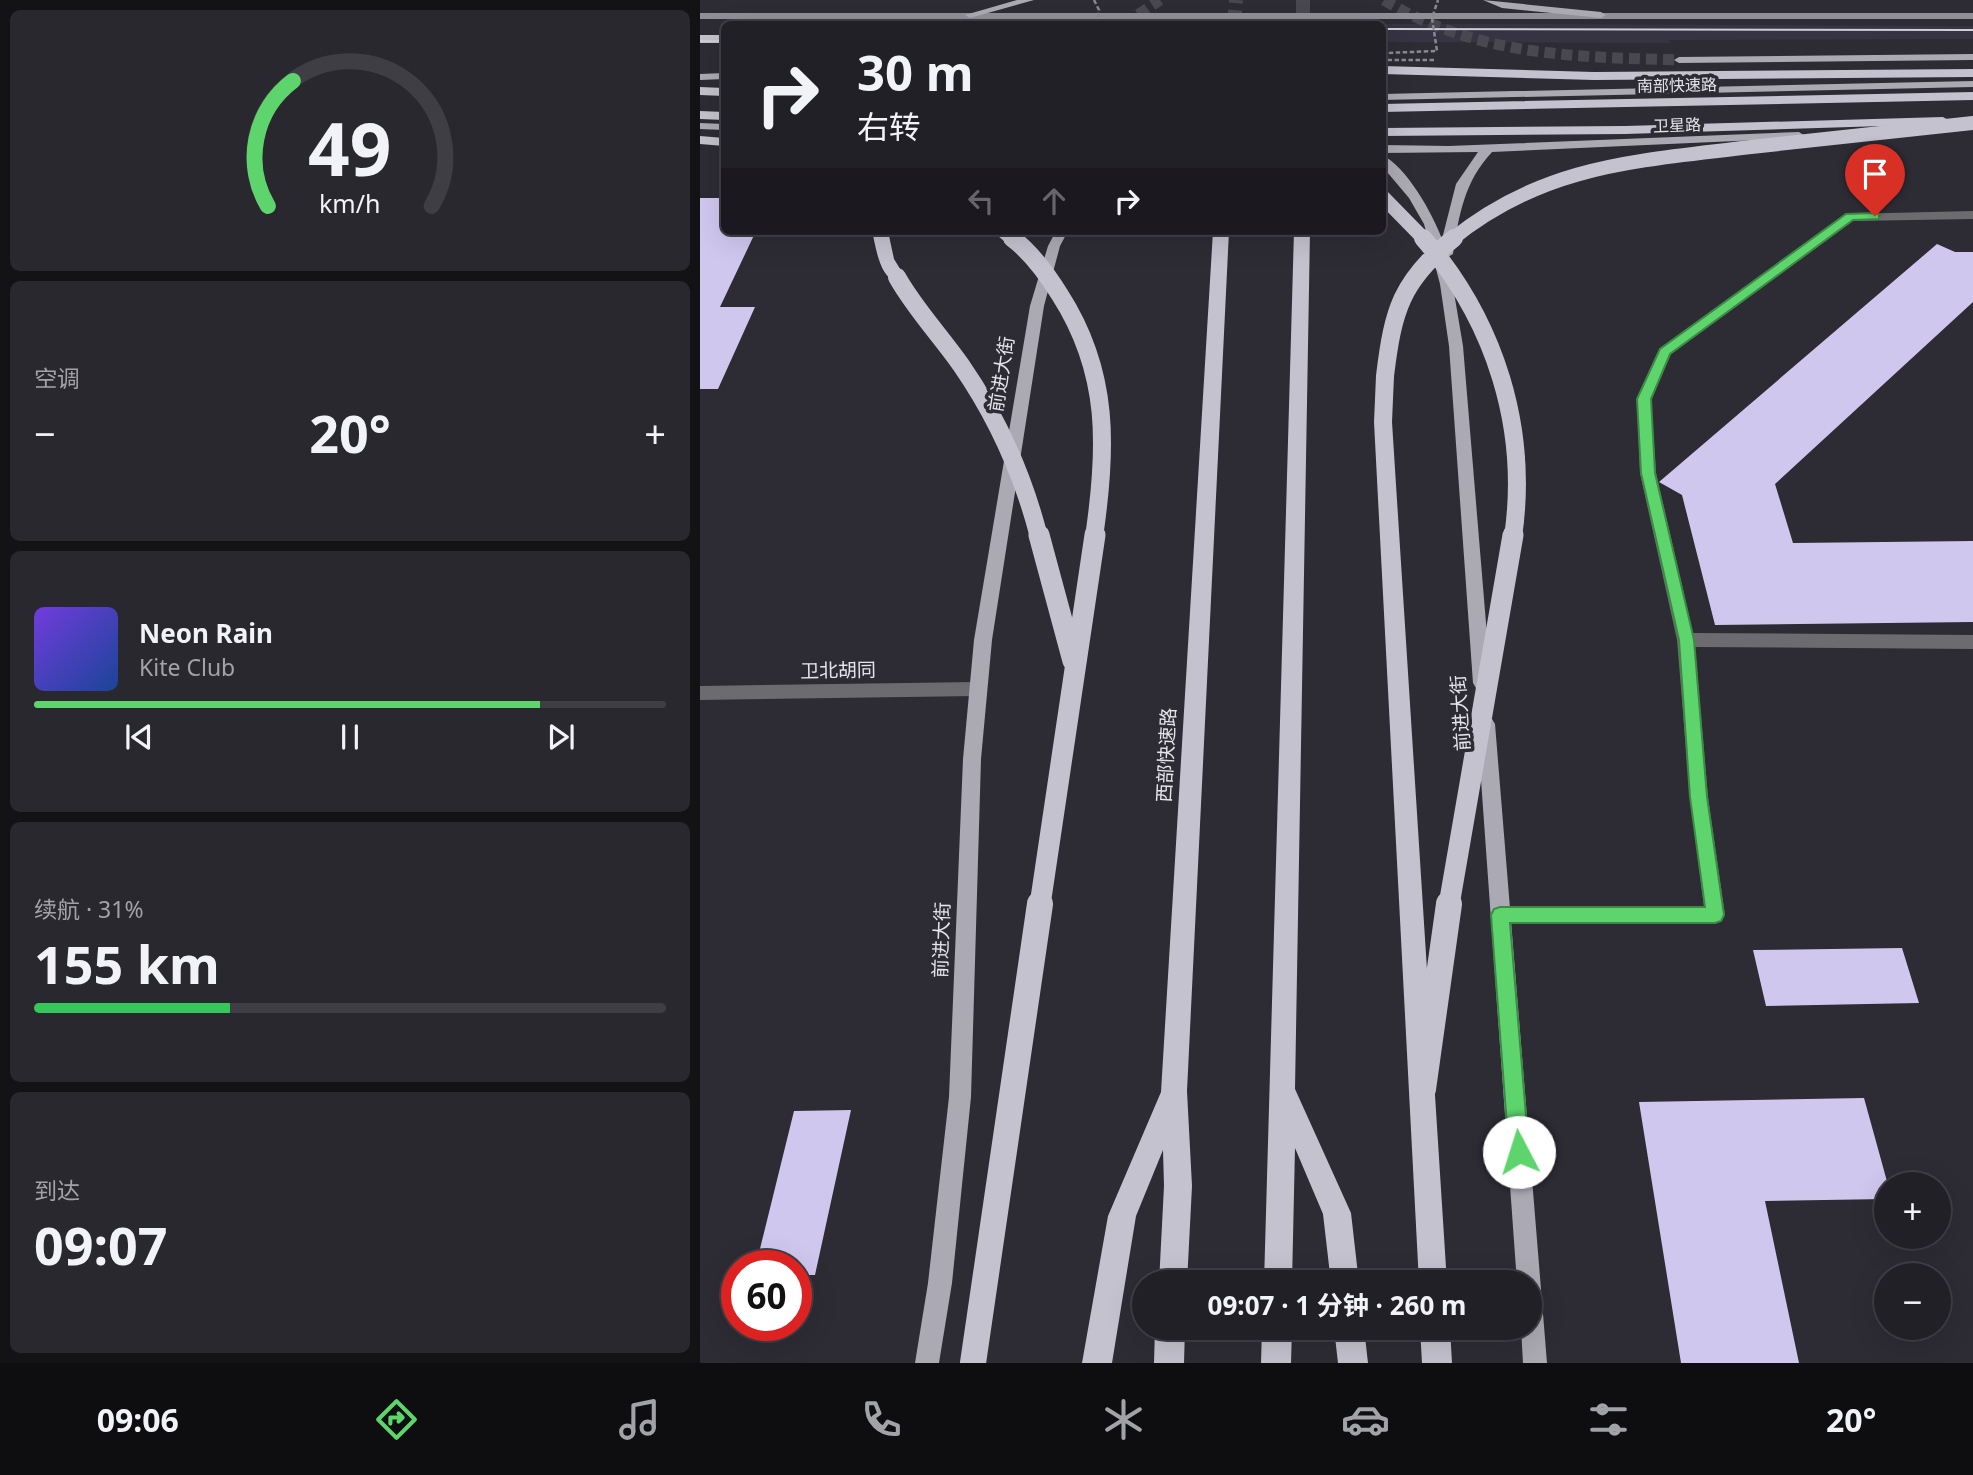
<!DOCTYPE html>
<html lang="zh">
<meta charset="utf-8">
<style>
:root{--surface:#222027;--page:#2a282f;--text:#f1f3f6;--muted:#a2a3a7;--line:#3f3e44;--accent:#5ed56c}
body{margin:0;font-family:"Noto Sans","Noto Sans SC",sans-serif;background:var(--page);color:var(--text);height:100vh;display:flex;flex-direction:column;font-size:26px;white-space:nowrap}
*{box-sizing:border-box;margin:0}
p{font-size:23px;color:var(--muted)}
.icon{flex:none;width:38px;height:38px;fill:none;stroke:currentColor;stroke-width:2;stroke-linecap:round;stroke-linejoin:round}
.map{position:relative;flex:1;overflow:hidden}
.side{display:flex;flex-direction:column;gap:10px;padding:10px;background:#131215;width:700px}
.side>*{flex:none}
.banner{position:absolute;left:21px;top:21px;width:665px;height:214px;border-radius:10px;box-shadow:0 7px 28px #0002,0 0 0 2px var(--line);background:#222027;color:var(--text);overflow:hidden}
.controls{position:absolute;left:1174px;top:1172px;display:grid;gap:14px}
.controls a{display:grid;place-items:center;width:77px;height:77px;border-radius:50%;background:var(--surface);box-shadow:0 7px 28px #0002,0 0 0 2px var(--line);font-size:35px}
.speed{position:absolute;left:21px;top:1250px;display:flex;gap:14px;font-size:35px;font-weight:700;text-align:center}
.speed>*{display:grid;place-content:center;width:91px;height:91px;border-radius:50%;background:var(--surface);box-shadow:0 7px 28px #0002,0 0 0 2px var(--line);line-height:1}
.speed .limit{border:10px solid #d22;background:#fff;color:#111}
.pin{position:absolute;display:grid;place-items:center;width:60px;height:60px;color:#fff;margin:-72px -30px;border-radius:50% 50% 50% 0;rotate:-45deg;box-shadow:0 0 7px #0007}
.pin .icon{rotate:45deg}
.me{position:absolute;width:77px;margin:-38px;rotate:355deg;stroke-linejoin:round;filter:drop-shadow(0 0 5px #0008)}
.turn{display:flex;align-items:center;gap:24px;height:147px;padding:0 21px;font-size:32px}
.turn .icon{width:91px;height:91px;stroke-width:2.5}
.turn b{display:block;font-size:49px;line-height:60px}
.lanes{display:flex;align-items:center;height:66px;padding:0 21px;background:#0003;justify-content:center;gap:35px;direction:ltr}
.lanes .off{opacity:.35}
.big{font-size:52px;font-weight:700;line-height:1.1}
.side .card{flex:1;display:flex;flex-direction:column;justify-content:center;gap:10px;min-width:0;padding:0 24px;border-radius:10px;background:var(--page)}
.side .dial{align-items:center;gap:0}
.dial svg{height:182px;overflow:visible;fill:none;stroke:var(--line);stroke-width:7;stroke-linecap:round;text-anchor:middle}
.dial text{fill:var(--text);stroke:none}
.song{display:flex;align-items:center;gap:21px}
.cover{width:84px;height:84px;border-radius:10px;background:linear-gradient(135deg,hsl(260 70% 55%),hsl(220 70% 35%))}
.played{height:7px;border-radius:4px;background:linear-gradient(90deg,var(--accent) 80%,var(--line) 80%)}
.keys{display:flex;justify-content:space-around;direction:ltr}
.heat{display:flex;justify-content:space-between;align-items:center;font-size:38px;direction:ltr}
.charge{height:10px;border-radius:5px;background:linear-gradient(90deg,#34c759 31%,var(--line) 0)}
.trip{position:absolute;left:432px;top:1270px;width:410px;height:70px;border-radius:35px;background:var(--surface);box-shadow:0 7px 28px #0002,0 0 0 2px var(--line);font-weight:700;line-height:70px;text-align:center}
.tab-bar{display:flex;height:112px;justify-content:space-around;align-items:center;background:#0e0d10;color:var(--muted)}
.tab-bar .icon{width:49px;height:49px}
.tab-bar .on{color:var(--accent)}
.tab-bar b{font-size:32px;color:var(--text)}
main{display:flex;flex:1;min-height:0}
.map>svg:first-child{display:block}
.built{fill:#363342}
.building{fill:#d0c7ef}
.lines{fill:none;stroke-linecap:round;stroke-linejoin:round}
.primary-tunnel{stroke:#49474f;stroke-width:11;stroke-dasharray:11 6;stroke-linecap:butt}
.highway-tunnel{stroke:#49474f;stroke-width:14;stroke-dasharray:14 7;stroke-linecap:butt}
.lane{fill:#6c6b70;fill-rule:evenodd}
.street{fill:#6c6b70;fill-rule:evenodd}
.secondary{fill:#908e96;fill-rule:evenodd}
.primary{fill:#aba9b3;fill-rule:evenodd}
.highway{fill:#c4c2ce;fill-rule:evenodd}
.tram{stroke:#d0ced5;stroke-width:2}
.path-bridge{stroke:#8a8890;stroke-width:2.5;stroke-dasharray:4.5 2.5;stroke-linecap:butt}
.highway-bridge-far3{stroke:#c4c2ce;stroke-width:14}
.highway-bridge-far2{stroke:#c4c2ce;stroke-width:18}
.highway-bridge-far1{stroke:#c4c2ce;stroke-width:21}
.highway-bridge{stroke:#c4c2ce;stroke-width:26}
.route{fill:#5ed56c;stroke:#3d8a46;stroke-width:2}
.labels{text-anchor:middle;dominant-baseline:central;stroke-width:7;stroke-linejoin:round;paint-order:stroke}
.far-street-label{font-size:16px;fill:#e5e4ea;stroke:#2d2b34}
.street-label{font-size:19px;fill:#e5e4ea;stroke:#2d2b34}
</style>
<main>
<section class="side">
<div class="card dial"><svg viewBox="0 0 100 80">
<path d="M14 69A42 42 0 1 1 86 69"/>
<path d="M14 69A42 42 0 0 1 25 14" stroke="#5ed56c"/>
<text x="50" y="56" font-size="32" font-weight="700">49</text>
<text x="50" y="72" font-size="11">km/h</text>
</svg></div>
<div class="card"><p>空调</p>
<div class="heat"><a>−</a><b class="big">20°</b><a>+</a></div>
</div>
<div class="card">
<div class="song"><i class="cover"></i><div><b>Neon Rain</b><p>Kite Club</p></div></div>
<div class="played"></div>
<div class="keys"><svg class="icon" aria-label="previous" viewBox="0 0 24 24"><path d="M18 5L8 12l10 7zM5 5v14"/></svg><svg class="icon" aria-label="pause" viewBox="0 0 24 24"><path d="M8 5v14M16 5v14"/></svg><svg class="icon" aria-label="next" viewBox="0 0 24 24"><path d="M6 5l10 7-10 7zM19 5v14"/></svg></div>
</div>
<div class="card"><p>续航 · 31%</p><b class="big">155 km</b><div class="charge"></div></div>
<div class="card"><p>到达</p><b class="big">09:07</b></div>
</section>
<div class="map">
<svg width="1273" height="1363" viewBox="0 0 1273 1363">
<rect width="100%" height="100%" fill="#2d2b34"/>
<path class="built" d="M 569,24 L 855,24 L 1273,26 L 1273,39 L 969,40 L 970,43 L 683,42 L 682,24 Z"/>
<path class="building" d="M 0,198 L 24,198 L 24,231 L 56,231 L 20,307 L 55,307 L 18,389 L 0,389 Z
M 1237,244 L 1255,252 L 1273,252 L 1273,302 L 1075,484 L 1093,543 L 1273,541 L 1273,622 L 1015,625 L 982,495 L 959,482 Z
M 1202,948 L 1219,1003 L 1066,1006 L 1053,950 Z
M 1164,1098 L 1188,1185 L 1186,1199 L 1065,1201 L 1099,1363 L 981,1363 L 939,1102 Z
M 151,1110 L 115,1275 L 96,1275 L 96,1265 L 56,1265 L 94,1111 Z"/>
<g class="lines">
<path class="primary-tunnel" d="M 684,0 C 776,56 875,57 979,60
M 424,24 L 460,0"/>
<path class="highway-tunnel" d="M 603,0 L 603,24
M 534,24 L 536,0"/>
<path class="lane" d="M 1273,211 L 1273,219 L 1153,221 L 971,354 L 951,399 L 956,473 L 993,633 L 1273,635 L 1273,649 L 995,647 L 1008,797 L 1025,915 L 1022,921 L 1015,924 L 800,924 L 793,921 L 790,915 L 793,909 L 800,906 L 1004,906 L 990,797 L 977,640 L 940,473 L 937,399 L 960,349 L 1146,214 Z"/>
<path class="street" d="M 277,682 L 283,684 L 286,689 L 283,694 L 277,696 L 0,700 L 0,686 Z"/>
<path class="secondary" d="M 0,13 L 1273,13 L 1273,19 L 0,19 Z"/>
<path class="primary" d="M 317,0 L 334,0 L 270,18 L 265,15 Z
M 783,0 L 901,12 L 906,15 L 901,18 L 802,8 Z
M 1273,54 L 1273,60 L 979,63 L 974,60 L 979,57 Z
M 24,73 L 24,79 L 0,80 L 0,74 Z
M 1273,81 L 1273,87 L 682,100 L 682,94 Z
M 0,123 L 24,124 L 24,130 L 0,129 Z
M 1099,132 L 1105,136 L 1103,138 L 792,152 C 764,182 759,215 753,254 L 748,257 L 763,346 L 791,683 L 788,688 L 776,688 L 773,683 L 749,346 L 740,284 L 724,224 L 709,198 L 682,166 L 682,155 C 706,166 733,214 742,239 L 756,184 L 778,152 L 682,153 L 682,145 L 749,146 Z
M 356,231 L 368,231 L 360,246 L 344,306 L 292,640 L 281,759 L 271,1097 L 252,1283 L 239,1363 L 215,1363 L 228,1283 L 249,1097 L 263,759 L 274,640 L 330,306 L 348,246 Z
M 786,717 L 792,719 L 795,724 L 847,1363 L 823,1363 L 821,1328 L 830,1328 L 830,1283 L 817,1283 L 777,724 L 780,719 Z"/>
<path class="highway" d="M 0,35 L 24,35 L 24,43 L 0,43 Z
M 682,66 L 894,72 L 1273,69 L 1273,77 L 894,80 L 682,74 Z
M 0,87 L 24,88 L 24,96 L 0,95 Z
M 1273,92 L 1273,100 L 682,112 L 682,104 Z
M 0,111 L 24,112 L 24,120 L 0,119 Z
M 1243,117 L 1250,121 L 1248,124 L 925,134 L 682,136 L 682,128 L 925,126 Z
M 0,136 L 24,138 L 24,146 L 0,144 Z
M 172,231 L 188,231 L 194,259 L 205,277 L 203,280 L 197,282 C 179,277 176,247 172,231 Z
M 513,231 L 529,231 L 487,1091 L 492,1186 L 487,1283 L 459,1283 L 464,1186 L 463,1150 L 436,1216 L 412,1363 L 382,1363 L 408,1216 L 461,1092 Z
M 594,231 L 610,231 L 595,1089 L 651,1213 L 659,1283 L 631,1283 L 623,1214 L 595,1148 L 592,1283 L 564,1283 Z
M 685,370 L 694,376 L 692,422 L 747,1283 L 719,1283 L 674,422 L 676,376 Z
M 455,1328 L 485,1328 L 484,1363 L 454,1363 Z
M 562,1328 L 592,1328 L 591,1363 L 561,1363 Z
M 634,1328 L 664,1328 L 668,1363 L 638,1363 Z
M 720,1328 L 750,1328 L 752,1363 L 722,1363 Z"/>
<path class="tram" d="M 682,29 L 1273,30
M 0,41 L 24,41"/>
<path class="path-bridge" d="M 394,0 L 399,10 L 397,24
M 734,60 L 688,60 L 686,53 L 737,51 L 732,18 L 738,0"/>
<path class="highway-bridge-far3" d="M 682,196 L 725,240
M 303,231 L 314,240
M 751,240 C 844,164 938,161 1051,147 C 1125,139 1199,131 1273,123"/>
<path class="highway-bridge-far2" d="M 312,238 C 332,253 347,274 360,295 C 410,373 407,449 394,537
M 723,238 C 795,321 829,428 813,537
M 197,277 C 215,309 240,335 261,365 C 297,417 323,475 339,537
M 685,376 C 693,310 701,281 754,238"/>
<path class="highway-bridge-far1" d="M 339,535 L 373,661
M 340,905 L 395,535
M 749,905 L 813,535"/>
<path class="highway-bridge" d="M 723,1089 L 749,904
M 273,1363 L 340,904"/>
</g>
<path class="route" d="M 1175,213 L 1179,214 L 1179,219 L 1153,220 L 970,354 L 951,399 L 955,473 L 994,640 L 1007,797 L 1024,915 L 1021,921 L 1015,923 L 810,923 L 829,1152 L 826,1159 L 819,1162 L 812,1159 L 809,1152 L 791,915 L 794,909 L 800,907 L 1005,907 L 990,797 L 979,640 L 941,473 L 937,399 L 960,349 L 1146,214 Z"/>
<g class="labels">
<g class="far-street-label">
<text transform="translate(977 85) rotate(-1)">南部快速路</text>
<text transform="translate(977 125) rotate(-2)">卫星路</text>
</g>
<g class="street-label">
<text transform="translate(301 374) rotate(-81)">前进大街</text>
<text transform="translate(138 670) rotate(-1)">卫北胡同</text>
<text transform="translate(760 713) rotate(-94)">前进大街</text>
<text transform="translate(466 755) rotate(-87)">西部快速路</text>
<text transform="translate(241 940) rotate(-88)">前进大街</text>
</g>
</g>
</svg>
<div class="controls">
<a>+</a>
<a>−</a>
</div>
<div class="speed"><div class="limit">60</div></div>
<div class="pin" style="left:1175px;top:216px;background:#d93025"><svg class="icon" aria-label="arrive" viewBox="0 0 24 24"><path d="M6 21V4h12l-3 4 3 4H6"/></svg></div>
<svg class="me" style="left:819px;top:1152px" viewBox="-20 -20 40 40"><circle r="19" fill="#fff"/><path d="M0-13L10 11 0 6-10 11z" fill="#5ed56c"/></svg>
<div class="trip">09:07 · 1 分钟 · 260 m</div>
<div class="banner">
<div class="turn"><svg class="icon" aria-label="right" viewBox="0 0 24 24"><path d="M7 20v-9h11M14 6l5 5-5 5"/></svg><div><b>30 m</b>右转</div></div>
<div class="lanes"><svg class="icon off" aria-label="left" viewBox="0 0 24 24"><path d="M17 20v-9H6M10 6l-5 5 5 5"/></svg><svg class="icon off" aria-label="ahead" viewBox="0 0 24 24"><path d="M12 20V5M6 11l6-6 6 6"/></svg><svg class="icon" aria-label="right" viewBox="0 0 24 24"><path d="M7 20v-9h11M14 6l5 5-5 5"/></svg></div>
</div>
</div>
</main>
<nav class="tab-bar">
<b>09:06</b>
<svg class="icon on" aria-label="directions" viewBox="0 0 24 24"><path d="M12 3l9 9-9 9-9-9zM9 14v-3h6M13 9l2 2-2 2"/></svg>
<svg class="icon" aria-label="music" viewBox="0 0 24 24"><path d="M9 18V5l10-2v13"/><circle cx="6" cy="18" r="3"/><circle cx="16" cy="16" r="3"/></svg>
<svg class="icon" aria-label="phone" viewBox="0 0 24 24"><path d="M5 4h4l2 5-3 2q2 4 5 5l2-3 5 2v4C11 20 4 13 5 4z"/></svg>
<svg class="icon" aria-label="climate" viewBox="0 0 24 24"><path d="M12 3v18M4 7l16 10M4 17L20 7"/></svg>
<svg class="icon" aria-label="car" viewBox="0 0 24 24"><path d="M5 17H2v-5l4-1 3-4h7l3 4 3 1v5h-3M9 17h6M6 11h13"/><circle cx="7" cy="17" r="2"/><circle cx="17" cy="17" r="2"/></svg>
<svg class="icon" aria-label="filters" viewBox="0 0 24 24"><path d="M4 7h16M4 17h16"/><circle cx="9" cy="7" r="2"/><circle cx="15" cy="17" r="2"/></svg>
<b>20°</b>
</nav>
